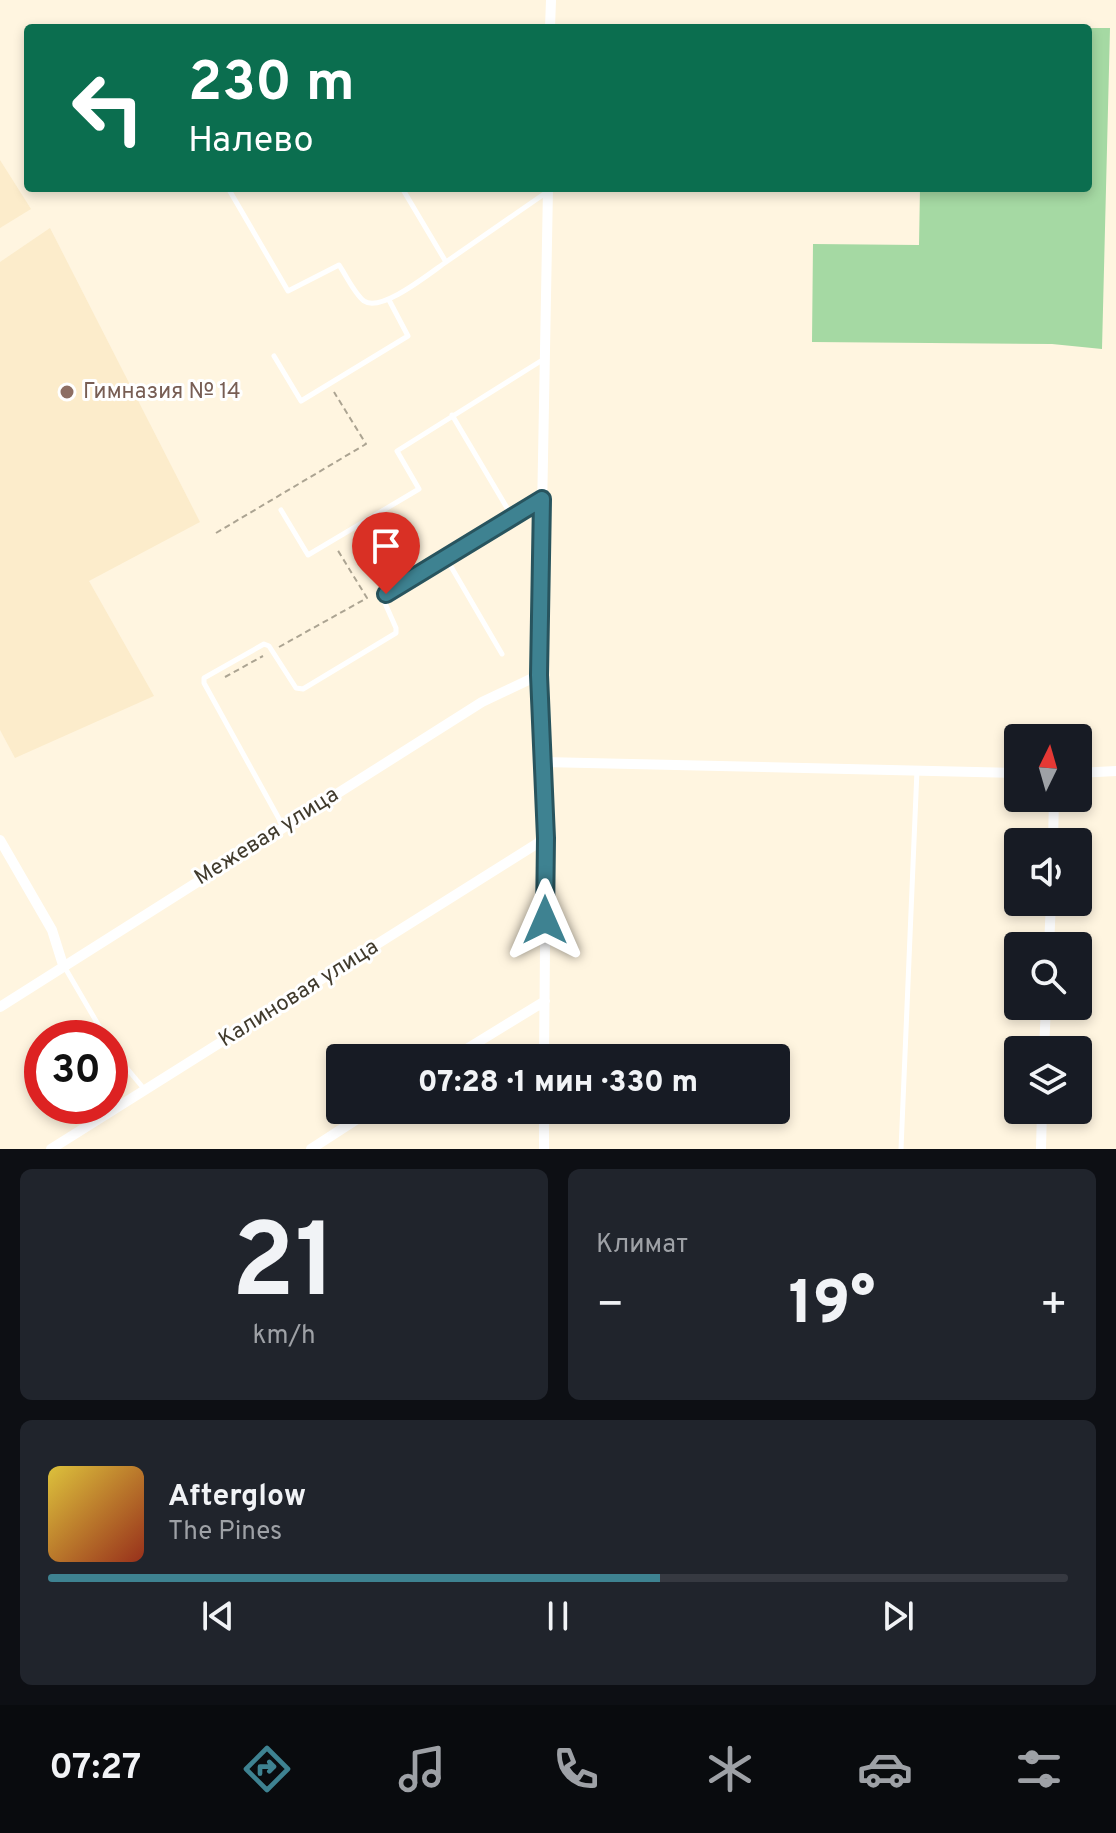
<!DOCTYPE html>
<html lang="ru">
<meta charset="utf-8">
<style>
:root{--surface:#171b24;--page:#20242c;--text:#f1f3f6;--muted:#9ea1a6;--line:#363941;--accent:#3e8291}
body{margin:0;font-family:Overpass,sans-serif;background:var(--page);color:var(--text);height:100vh;display:flex;flex-direction:column;font-size:30px;white-space:nowrap}
*{box-sizing:border-box;margin:0}
p{font-size:26px;color:var(--muted)}
.icon{flex:none;width:44px;height:44px;fill:none;stroke:currentColor;stroke-width:2;stroke-linecap:round;stroke-linejoin:round}
.map{position:relative;height:1149px;overflow:hidden}
.panel{display:flex;flex-direction:column;gap:20px;padding:20px;background:#0d0f14;flex:1}
.panel>*{flex:none}
.top-card{position:absolute;left:24px;top:24px;width:1068px;height:168px;border-radius:8px;box-shadow:0 4px 12px #0003;background:#0b6e4f;color:#fff;overflow:hidden}
.needle{width:52px;rotate:5deg}
.buttons{position:absolute;left:1004px;top:724px;display:grid;gap:16px}
.buttons a{display:grid;place-items:center;width:88px;height:88px;border-radius:8px;background:var(--surface);box-shadow:0 4px 12px #0003;font-size:40px}
.speed{position:absolute;left:24px;top:1020px;display:flex;gap:16px;font-size:40px;font-weight:700;text-align:center}
.speed>*{display:grid;place-content:center;width:104px;height:104px;border-radius:50%;background:var(--surface);box-shadow:0 4px 12px #0003;line-height:1}
.speed .limit{border:12px solid #d22;background:#fff;color:#111}
.pin{position:absolute;display:grid;place-items:center;width:68px;height:68px;color:#fff;margin:-82px -34px;border-radius:50% 50% 50% 0;rotate:-45deg;box-shadow:0 0 8px #0007}
.pin .icon{rotate:45deg}
.me{position:absolute;width:88px;margin:-44px;rotate:0deg;stroke-linejoin:round;filter:drop-shadow(0 0 6px #0008)}
.turn{display:flex;align-items:center;gap:28px;height:168px;padding:0 32px;font-size:36px}
.turn .icon{width:104px;height:104px;stroke-width:2.5}
.turn b{display:block;font-size:56px;line-height:68px}
.big{font-size:60px;font-weight:800;line-height:1.1}
.panel .tile{flex:1;display:flex;flex-direction:column;justify-content:center;gap:12px;min-width:0;padding:0 28px;border-radius:12px;background:var(--page)}
.panel .dial{align-items:center;gap:0}
.dial b{font-size:104px;line-height:1}
.song{display:flex;align-items:center;gap:24px}
.cover{width:96px;height:96px;border-radius:12px;background:linear-gradient(135deg,hsl(50 70% 55%),hsl(10 70% 35%))}
.played{height:8px;border-radius:4px;background:linear-gradient(90deg,var(--accent) 60%,var(--line) 60%)}
.keys{display:flex;justify-content:space-around;direction:ltr}
.heat{display:flex;justify-content:space-between;align-items:center;font-size:44px;direction:ltr}
.panel .tiles{flex:1;display:grid;gap:20px;grid-template-columns:1fr 1fr}
.tile:last-child{grid-column:span 2}
.trip{position:absolute;left:326px;top:1044px;width:464px;height:80px;border-radius:8px;background:var(--surface);box-shadow:0 4px 12px #0003;font-weight:800;line-height:80px;text-align:center}
.dock{display:flex;height:128px;justify-content:space-around;align-items:center;background:#090b0e;color:var(--muted)}
.dock .icon{width:56px;height:56px}
.dock .selected{color:var(--accent)}
.dock b{font-size:36px;color:var(--text)}
.map>svg:first-child{display:block}
.built{fill:#fceccb}
.green{fill:#a5d9a3}
.lines{fill:none;stroke-linecap:round;stroke-linejoin:round}
.path{stroke:#aca492;stroke-width:2;stroke-dasharray:6 4;stroke-linecap:butt}
.lane{stroke:#fff;stroke-width:5}
.street{stroke:#fff;stroke-width:10}
.route-casing{stroke:#28545e;stroke-width:20}
.route{stroke:#3e8291;stroke-width:14}
.education-dot{fill:#8d6e63;stroke:#fff;stroke-width:3}
.labels{text-anchor:middle;dominant-baseline:central;stroke-width:6;stroke-linejoin:round;paint-order:stroke}
.education-label{font-size:22px;fill:#785e54;stroke:#fff;text-anchor:start}
.street-label{font-size:22px;fill:#413b2d;stroke:#fff}
</style>
<div class="map">
<svg width="1116" height="1149" viewBox="0 0 1116 1149">
<rect width="100%" height="100%" fill="#fff5e0"/>
<path class="built" d="M 0,160 L 31,209 L 0,228 Z
M 50,228 L 200,522 L 89,581 L 154,696 L 15,758 L 0,730 L 0,262 Z"/>
<path class="green" d="M 1088,28 L 1110,28 L 1102,349 L 1052,344 L 812,342 L 813,244 L 919,245 L 920,188 L 1088,188 Z"/>
<g class="lines">
<path class="path" d="M 216,533 L 366,444 L 334,392
M 279,647 L 367,598 L 337,549
M 225,677 L 263,656"/>
<path class="lane" d="M 228,188 L 288,291 L 339,265 C 346,275 354,293 364,301 C 381,313 430,273 446,262
M 402,188 L 446,262 L 547,192
M 274,356 L 301,401 L 408,336 L 389,300
M 452,415 L 513,518
M 281,510 L 308,555 L 419,489 L 397,451 L 544,359
M 446,558 L 502,654
M 283,826 L 204,683 L 204,678 L 264,644 L 269,646 L 296,688 L 303,689 L 396,633 L 396,628 L 384,601 L 386,594 L 541,500
M 64,966 L 106,1038
M 110,1045 L 119,1059 L 145,1090
M 901,1149 L 917,770"/>
<path class="street" d="M 550,28 L 551,0
M 543,762 L 1018,773
M 1078,773 L 1116,771
M 0,840 L 52,930 L 63,965
M 1053,842 L 1054,798
M 1049,946 L 1051,902
M 0,1007 L 482,702 L 539,675
M 1044,1050 L 1046,1006
M 452,1058 L 545,1001
M 544,1058 L 546,838 L 539,675 L 548,188
M 51,1149 L 546,838
M 311,1149 L 371,1110
M 544,1149 L 544,1110
M 1041,1149 L 1042,1110"/>
</g>
<g class="lines">
<g class="route-casing">
<path id="route" d="M 386,594 L 542,499 L 539,675 L 546,838 L 545,920"/>
</g>
<use href="#route" class="route"/>
</g>
<circle class="education-dot" cx="67" cy="392" r="8"/>
<g class="labels">
<g class="education-label">
<text x="83" y="392">Гимназия № 14</text>
</g>
<g class="street-label">
<text transform="translate(267 837) rotate(-32)">Межевая улица</text>
<text transform="translate(299 994) rotate(-32)">Калиновая улица</text>
</g>
</g>
</svg>
<div class="buttons">
<a><svg class="needle" viewBox="-14 -14 28 28"><path d="M0-13l5 13h-10z" fill="#e53935"/><path d="M0 13l5-13h-10z" fill="#9ea1a6"/></svg></a>
<a><svg class="icon" aria-label="sound" viewBox="0 0 24 24"><path d="M4 9h4l5-4v14l-5-4H4zM17 9q2 3 0 6"/></svg></a>
<a><svg class="icon" aria-label="search" viewBox="0 0 24 24"><circle cx="10" cy="10" r="6"/><path d="M15 15l6 6"/></svg></a>
<a><svg class="icon" aria-label="layers" viewBox="0 0 24 24"><path d="M12 4l9 5-9 5-9-5zM3 14l9 5 9-5"/></svg></a>
</div>
<div class="speed"><div class="limit">30</div></div>
<div class="pin" style="left:386px;top:594px;background:#d93025"><svg class="icon" aria-label="arrive" viewBox="0 0 24 24"><path d="M6 21V4h12l-3 4 3 4H6"/></svg></div>
<svg class="me" style="left:545px;top:920px" viewBox="-20 -20 40 40"><path d="M0-17L14 15 0 8-14 15z" fill="#3e8291" stroke="#fff" stroke-width="4"/></svg>
<div class="trip">07:28 · 1 мин · 330 m</div>
<div class="top-card">
<div class="turn"><svg class="icon" aria-label="left" viewBox="0 0 24 24"><path d="M17 20v-9H6M10 6l-5 5 5 5"/></svg><div><b>230 m</b>Налево</div></div>
</div>
</div>
<section class="panel">
<div class="tiles">
<div class="tile dial"><b>21</b><p>km/h</p></div>
<div class="tile"><p>Климат</p>
<div class="heat"><a>−</a><b class="big">19°</b><a>+</a></div>
</div>
<div class="tile">
<div class="song"><i class="cover"></i><div><b>Afterglow</b><p>The Pines</p></div></div>
<div class="played"></div>
<div class="keys"><svg class="icon" aria-label="previous" viewBox="0 0 24 24"><path d="M18 5L8 12l10 7zM5 5v14"/></svg><svg class="icon" aria-label="pause" viewBox="0 0 24 24"><path d="M8 5v14M16 5v14"/></svg><svg class="icon" aria-label="next" viewBox="0 0 24 24"><path d="M6 5l10 7-10 7zM19 5v14"/></svg></div>
</div>
</div>
</section>
<nav class="dock">
<b>07:27</b>
<svg class="icon selected" aria-label="directions" viewBox="0 0 24 24"><path d="M12 3l9 9-9 9-9-9zM9 14v-3h6M13 9l2 2-2 2"/></svg>
<svg class="icon" aria-label="music" viewBox="0 0 24 24"><path d="M9 18V5l10-2v13"/><circle cx="6" cy="18" r="3"/><circle cx="16" cy="16" r="3"/></svg>
<svg class="icon" aria-label="phone" viewBox="0 0 24 24"><path d="M5 4h4l2 5-3 2q2 4 5 5l2-3 5 2v4C11 20 4 13 5 4z"/></svg>
<svg class="icon" aria-label="climate" viewBox="0 0 24 24"><path d="M12 3v18M4 7l16 10M4 17L20 7"/></svg>
<svg class="icon" aria-label="car" viewBox="0 0 24 24"><path d="M5 17H2v-5l4-1 3-4h7l3 4 3 1v5h-3M9 17h6M6 11h13"/><circle cx="7" cy="17" r="2"/><circle cx="17" cy="17" r="2"/></svg>
<svg class="icon" aria-label="filters" viewBox="0 0 24 24"><path d="M4 7h16M4 17h16"/><circle cx="9" cy="7" r="2"/><circle cx="15" cy="17" r="2"/></svg>
</nav>
